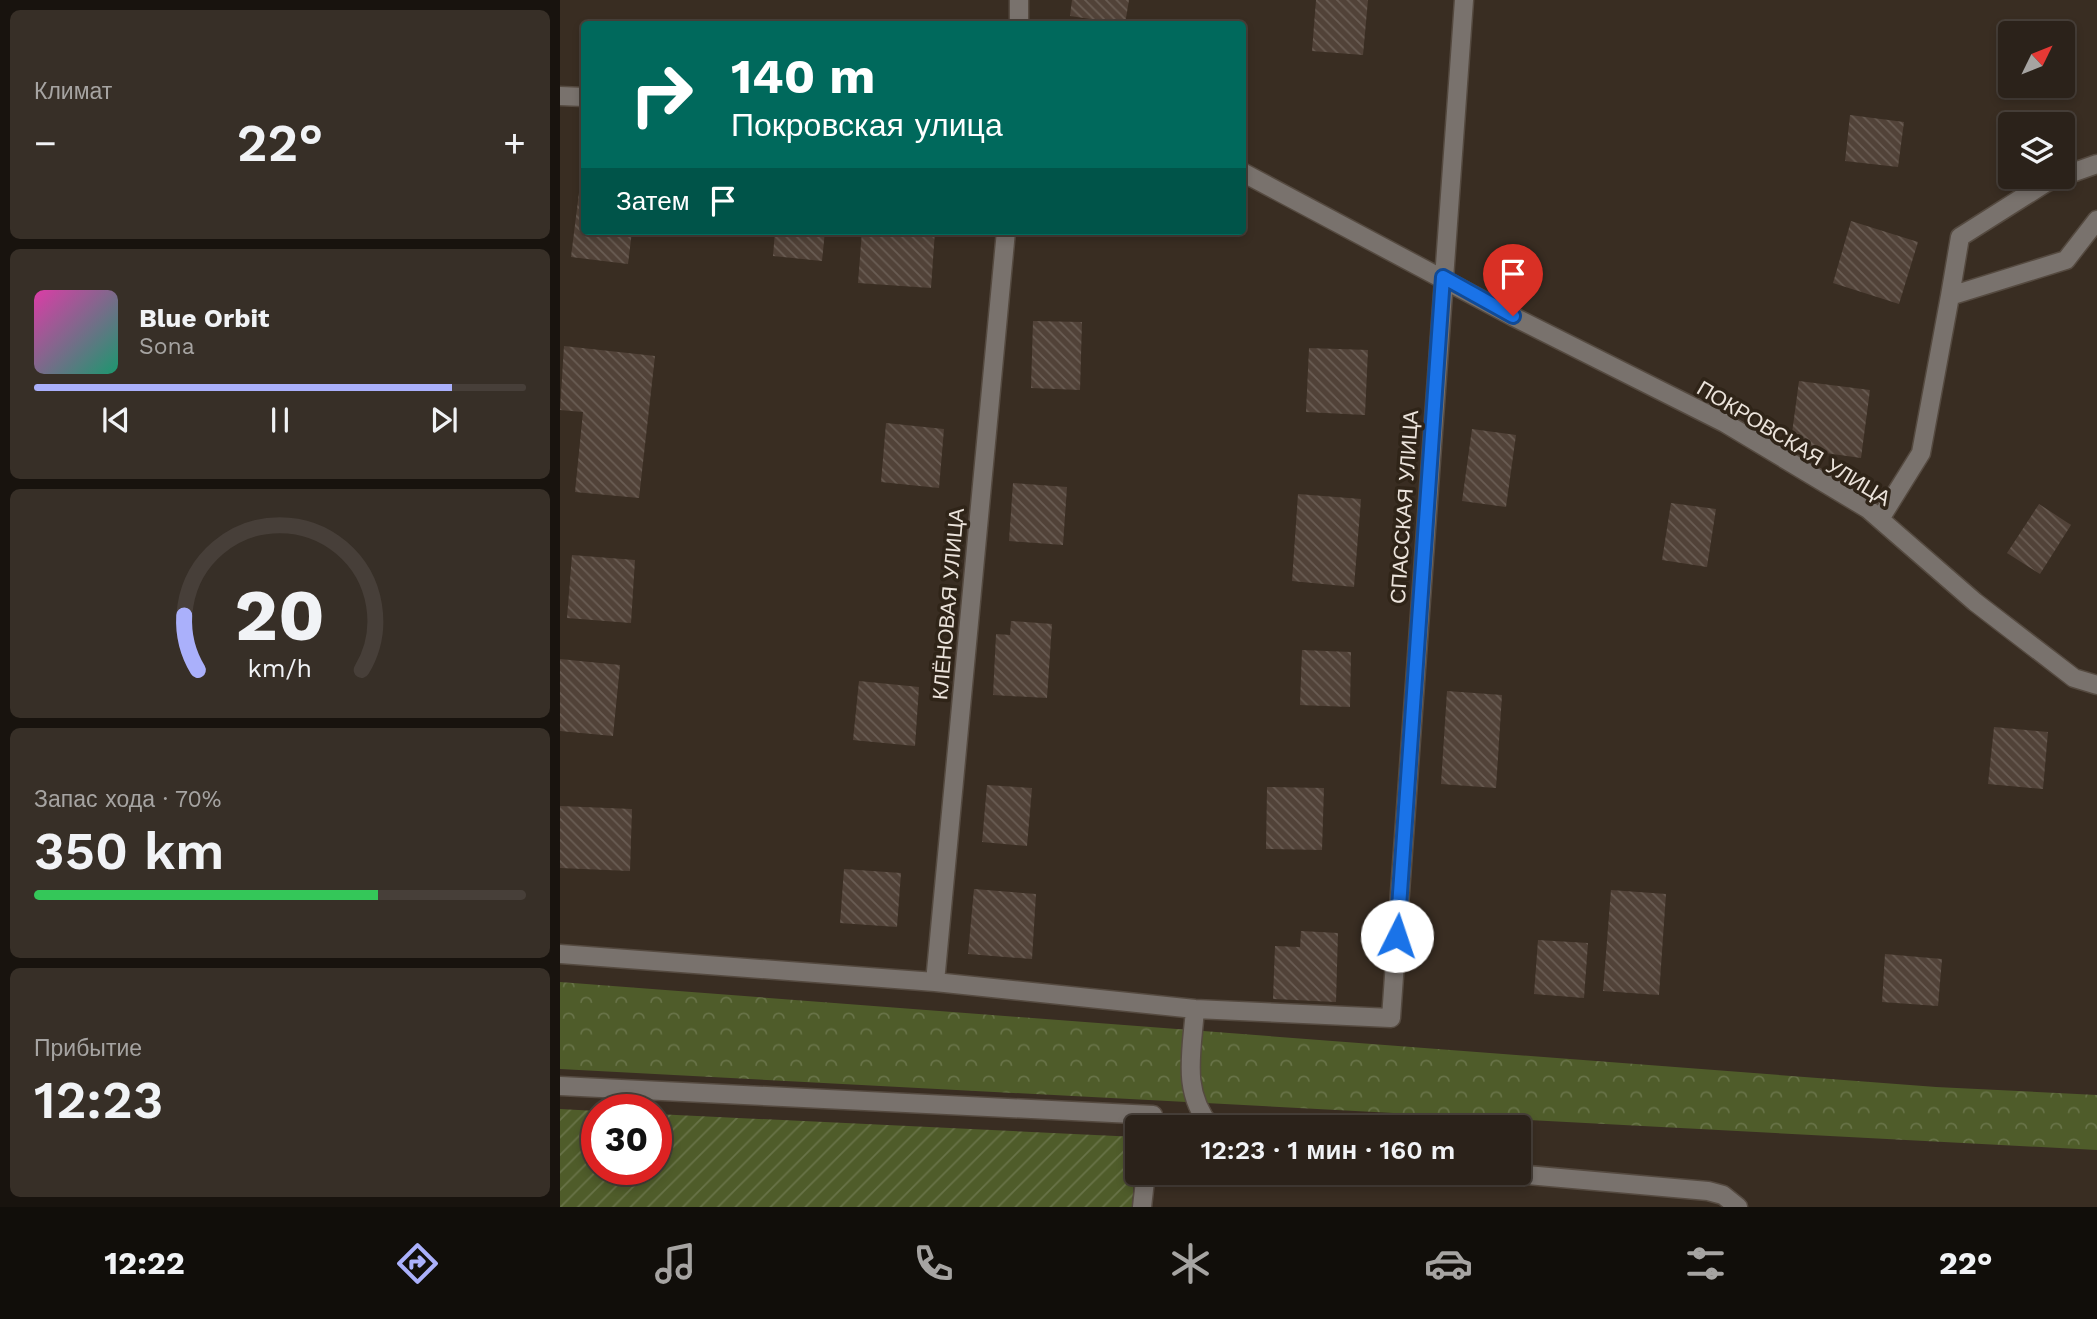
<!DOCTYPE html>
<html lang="ru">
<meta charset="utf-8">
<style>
:root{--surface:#2b221a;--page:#372f27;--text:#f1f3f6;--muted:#a6a4a2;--line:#473f39;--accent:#aab0fb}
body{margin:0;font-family:"Work Sans",sans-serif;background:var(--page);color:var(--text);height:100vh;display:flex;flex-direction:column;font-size:26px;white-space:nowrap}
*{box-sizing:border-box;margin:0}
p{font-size:23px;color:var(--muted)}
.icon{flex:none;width:38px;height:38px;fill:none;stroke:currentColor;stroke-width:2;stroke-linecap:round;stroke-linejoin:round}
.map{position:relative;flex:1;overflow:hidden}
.details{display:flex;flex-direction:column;gap:10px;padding:10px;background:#18130e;width:560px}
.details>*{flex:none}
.banner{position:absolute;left:21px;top:21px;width:665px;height:214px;border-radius:7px;box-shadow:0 4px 10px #0003,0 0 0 2px var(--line);background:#00695c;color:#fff;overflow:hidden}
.needle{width:46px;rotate:47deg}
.tools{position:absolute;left:1438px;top:21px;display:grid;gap:14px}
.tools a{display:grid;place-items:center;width:77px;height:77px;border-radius:7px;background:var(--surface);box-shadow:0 4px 10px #0003,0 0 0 2px var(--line);font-size:35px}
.speed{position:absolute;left:21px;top:1094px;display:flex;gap:14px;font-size:35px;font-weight:700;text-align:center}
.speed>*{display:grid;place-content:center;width:91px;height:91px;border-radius:50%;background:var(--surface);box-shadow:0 4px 10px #0003,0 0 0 2px var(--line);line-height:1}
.speed .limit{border:10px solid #d22;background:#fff;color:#111}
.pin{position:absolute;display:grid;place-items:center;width:60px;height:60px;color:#fff;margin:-72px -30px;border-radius:50% 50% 50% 0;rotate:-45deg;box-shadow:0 0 7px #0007}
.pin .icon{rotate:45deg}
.me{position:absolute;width:77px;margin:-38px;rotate:4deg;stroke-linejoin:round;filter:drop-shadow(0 0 5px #0008)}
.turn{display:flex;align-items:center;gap:24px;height:147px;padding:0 35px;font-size:32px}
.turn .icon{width:91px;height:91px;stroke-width:2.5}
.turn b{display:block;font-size:49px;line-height:60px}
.then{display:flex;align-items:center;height:66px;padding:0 35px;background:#0003;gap:14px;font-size:26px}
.big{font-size:52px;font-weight:600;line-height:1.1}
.details .tile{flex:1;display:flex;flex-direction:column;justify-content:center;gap:10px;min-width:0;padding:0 24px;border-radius:10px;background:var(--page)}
.details .dial{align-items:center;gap:0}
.dial svg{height:182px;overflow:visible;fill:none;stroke:var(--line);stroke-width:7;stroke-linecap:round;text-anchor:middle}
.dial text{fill:var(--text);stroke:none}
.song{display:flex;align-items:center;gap:21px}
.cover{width:84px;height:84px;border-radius:10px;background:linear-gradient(135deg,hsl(320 70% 55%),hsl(160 70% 35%))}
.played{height:7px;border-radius:4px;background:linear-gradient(90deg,var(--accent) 85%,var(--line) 85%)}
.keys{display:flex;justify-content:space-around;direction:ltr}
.heat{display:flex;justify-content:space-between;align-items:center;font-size:38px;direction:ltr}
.charge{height:10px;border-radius:5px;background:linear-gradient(90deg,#34c759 70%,var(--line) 0)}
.trip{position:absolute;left:565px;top:1115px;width:406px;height:70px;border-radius:7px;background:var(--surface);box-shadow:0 4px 10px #0003,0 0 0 2px var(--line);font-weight:600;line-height:70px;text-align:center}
.tab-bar{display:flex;height:112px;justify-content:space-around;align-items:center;background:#110e0a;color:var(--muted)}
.tab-bar .icon{width:49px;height:49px}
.tab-bar .active{color:var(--accent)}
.tab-bar b{font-size:32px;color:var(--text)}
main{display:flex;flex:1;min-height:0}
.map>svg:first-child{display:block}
.forest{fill:url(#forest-crowns)}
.garden{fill:url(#garden-furrows)}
.building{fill:url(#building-back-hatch)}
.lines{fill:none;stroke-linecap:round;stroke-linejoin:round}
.minor-casing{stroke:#554a40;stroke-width:21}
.minor{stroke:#79726d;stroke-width:18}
.route-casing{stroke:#114b97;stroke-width:18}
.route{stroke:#1a73e8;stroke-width:12}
.labels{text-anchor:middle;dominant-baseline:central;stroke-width:7;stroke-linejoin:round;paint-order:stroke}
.street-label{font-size:21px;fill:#ebe3db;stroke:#2f2418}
</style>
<main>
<section class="details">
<div class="tile"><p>Климат</p>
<div class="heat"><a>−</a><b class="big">22°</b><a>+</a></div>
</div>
<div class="tile">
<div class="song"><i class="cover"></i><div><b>Blue Orbit</b><p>Sona</p></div></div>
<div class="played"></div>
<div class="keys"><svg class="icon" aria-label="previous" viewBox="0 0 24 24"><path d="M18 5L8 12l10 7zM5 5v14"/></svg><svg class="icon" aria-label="pause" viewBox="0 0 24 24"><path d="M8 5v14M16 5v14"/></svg><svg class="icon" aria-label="next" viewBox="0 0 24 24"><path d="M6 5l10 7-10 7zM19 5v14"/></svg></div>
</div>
<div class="tile dial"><svg viewBox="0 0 100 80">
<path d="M14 69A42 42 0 1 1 86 69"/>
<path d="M14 69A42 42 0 0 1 8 45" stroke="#aab0fb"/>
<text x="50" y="56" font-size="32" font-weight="700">20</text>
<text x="50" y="72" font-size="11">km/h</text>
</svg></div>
<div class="tile"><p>Запас хода · 70%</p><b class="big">350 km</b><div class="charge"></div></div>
<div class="tile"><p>Прибытие</p><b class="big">12:23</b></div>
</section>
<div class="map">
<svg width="1537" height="1207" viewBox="0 0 1537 1207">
<defs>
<pattern id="forest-crowns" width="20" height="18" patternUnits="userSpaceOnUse" patternTransform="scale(1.75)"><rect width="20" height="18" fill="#4f5c2a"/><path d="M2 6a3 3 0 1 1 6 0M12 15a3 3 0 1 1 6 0" fill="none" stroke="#687348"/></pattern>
<pattern id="garden-furrows" width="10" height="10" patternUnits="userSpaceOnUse" patternTransform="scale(1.75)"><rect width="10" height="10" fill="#4f5c2a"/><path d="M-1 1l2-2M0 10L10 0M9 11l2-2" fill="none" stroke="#687348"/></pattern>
<pattern id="building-back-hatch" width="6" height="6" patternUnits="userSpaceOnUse" patternTransform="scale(1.75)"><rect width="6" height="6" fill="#514238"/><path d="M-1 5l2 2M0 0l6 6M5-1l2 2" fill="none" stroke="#6a5d54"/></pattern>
</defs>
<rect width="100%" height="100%" fill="#392d22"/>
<path class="forest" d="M 0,982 L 1376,1087 L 1537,1095 L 1537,1150 L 0,1069 Z"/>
<path class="garden" d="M 0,1109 L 37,1111 L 37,1169 L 96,1169 L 96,1114 L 577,1137 L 572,1207 L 0,1207 Z"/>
<path class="building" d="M 512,0 L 569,0 L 565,24 L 510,16 Z
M 756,0 L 808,0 L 803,55 L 752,51 Z
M 1290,115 L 1344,122 L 1338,167 L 1285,161 Z
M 23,160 L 24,231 L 72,231 L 68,264 L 11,257 Z
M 1291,221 L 1358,242 L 1339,304 L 1273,283 Z
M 215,231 L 265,231 L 262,261 L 213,256 Z
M 302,231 L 375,231 L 371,288 L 298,283 Z
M 473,321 L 522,322 L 520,390 L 471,388 Z
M 4,346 L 95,356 L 79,498 L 15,492 L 23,412 L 0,410 Z
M 749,348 L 808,350 L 805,415 L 746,412 Z
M 1239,381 L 1310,390 L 1301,458 L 1230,448 Z
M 326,423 L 384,429 L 379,488 L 321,482 Z
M 912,429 L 956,435 L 946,507 L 902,501 Z
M 453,483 L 507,487 L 503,545 L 449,541 Z
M 738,494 L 801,499 L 794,587 L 732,581 Z
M 1111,503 L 1156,509 L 1147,567 L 1102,560 Z
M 1479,504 L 1511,525 L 1480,574 L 1447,553 Z
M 12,555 L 75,560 L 71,623 L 7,618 Z
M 451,621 L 492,624 L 487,698 L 433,695 L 436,634 L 450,635 Z
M 742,650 L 791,652 L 790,707 L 740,705 Z
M 0,659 L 60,665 L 53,736 L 0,731 Z
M 299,681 L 359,687 L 355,746 L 293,740 Z
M 887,691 L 942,695 L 936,788 L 881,784 Z
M 1434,727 L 1488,732 L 1483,789 L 1428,784 Z
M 427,785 L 472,788 L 467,846 L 422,842 Z
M 707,787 L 764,788 L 762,850 L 706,849 Z
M 0,806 L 72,809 L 70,871 L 0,868 Z
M 284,869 L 341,873 L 337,927 L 280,923 Z
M 414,889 L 476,894 L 472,959 L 408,954 Z
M 1051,890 L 1106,894 L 1099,995 L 1043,991 Z
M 741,931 L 778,933 L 776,1002 L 713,999 L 715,946 L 740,947 Z
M 978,940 L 1028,943 L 1024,998 L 974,994 Z
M 1325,954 L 1382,959 L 1378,1006 L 1322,1002 Z"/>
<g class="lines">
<g class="minor-casing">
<path id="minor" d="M 459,24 L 459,0
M 0,96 L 24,97
M 682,172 L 952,316 L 1165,423 L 1308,509 L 1415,602 L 1514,678 L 1537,685
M 1503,176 L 1537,164
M 1390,296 L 1400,237 L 1487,182 L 1501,177
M 1320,519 L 1361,453 L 1390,296 L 1506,260 L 1537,220
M 0,954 L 375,982 L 635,1009 L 831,1018 L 904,0
M 375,982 L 446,231
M 635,1009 C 632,1052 621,1091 651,1127
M 0,1086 L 593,1115 L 592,1127
M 934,1172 L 1148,1191 L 1163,1195 L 1178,1207
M 582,1207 L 586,1172"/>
</g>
<use href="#minor" class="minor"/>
</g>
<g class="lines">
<g class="route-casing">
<path id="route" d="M 837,936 L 883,277 L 953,316"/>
</g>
<use href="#route" class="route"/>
</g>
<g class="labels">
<g class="street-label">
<text transform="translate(1234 443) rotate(31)">ПОКРОВСКАЯ УЛИЦА</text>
<text transform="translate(844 507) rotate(-86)">СПАССКАЯ УЛИЦА</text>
<text transform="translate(388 604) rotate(-85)">КЛЁНОВАЯ УЛИЦА</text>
</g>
</g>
</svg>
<div class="tools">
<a><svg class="needle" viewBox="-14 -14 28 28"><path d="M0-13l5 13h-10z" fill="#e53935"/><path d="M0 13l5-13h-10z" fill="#a6a4a2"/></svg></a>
<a><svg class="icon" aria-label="layers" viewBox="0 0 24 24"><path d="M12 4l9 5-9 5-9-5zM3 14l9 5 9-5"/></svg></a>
</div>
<div class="speed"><div class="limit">30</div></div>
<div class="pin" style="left:953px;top:316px;background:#d93025"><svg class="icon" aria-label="arrive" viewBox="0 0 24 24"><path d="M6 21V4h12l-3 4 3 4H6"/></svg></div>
<svg class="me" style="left:837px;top:936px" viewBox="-20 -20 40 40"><circle r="19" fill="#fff"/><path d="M0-13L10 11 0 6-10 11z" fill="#1a73e8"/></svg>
<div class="trip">12:23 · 1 мин · 160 m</div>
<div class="banner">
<div class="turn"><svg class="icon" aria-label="right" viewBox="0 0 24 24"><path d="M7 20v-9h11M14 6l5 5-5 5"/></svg><div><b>140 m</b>Покровская улица</div></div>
<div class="then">Затем<svg class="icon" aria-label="arrive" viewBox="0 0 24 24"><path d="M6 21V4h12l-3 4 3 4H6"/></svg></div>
</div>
</div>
</main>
<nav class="tab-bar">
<b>12:22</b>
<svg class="icon active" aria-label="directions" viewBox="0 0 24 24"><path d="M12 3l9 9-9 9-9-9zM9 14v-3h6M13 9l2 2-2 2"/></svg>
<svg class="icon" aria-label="music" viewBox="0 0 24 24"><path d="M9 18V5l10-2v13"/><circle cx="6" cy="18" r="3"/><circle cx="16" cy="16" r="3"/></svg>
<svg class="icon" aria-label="phone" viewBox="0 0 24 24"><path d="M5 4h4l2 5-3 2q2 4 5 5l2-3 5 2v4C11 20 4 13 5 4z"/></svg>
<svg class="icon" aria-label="climate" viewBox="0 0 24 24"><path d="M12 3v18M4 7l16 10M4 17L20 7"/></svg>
<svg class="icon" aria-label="car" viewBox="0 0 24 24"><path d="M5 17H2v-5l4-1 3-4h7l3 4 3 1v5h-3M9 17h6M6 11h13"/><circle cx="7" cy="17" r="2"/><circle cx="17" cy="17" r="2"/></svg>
<svg class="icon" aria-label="filters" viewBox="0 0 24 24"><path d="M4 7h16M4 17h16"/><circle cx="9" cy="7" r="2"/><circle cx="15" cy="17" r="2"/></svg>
<b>22°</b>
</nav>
